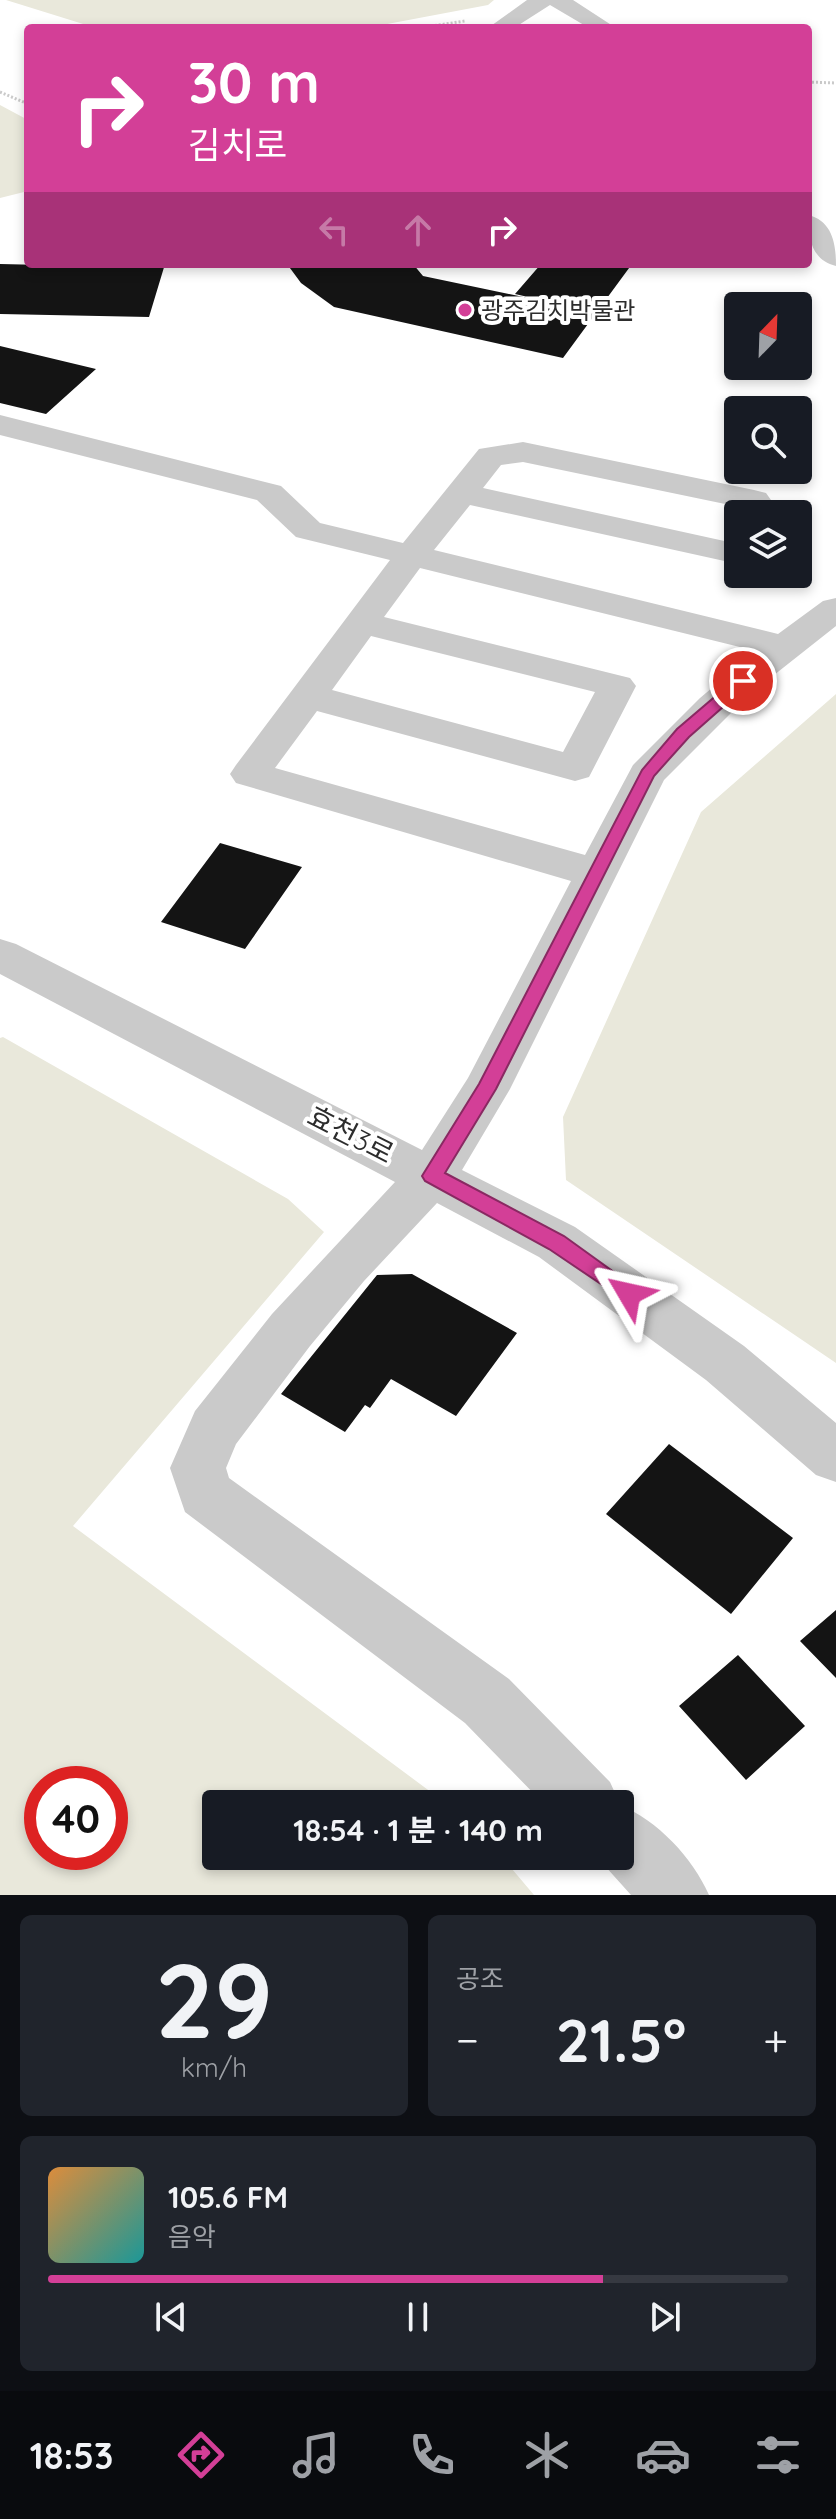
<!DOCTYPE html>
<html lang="ko">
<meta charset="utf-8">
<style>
:root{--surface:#171b24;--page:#20242c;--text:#f1f3f6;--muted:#9ea1a6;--line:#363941;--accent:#d33f97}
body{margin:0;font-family:Quicksand,"Noto Sans KR",sans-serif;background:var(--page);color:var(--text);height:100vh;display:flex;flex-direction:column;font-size:30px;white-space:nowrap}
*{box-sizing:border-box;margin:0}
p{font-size:26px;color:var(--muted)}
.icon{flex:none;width:44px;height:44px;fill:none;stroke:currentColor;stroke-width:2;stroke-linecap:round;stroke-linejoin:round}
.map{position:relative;height:1895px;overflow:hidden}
.details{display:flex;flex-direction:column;gap:20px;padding:20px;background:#0d0f14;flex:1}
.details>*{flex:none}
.banner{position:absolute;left:24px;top:24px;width:788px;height:244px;border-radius:8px;box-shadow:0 4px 12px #0003;background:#d33f97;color:#fff;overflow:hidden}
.needle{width:52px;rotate:23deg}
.buttons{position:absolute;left:724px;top:292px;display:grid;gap:16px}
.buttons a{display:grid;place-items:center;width:88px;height:88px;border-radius:8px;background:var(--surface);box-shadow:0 4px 12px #0003;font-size:40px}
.speed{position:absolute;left:24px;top:1766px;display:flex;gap:16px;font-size:40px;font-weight:700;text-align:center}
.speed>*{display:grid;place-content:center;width:104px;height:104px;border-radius:50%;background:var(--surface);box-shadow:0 4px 12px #0003;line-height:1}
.speed .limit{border:12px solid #d22;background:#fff;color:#111}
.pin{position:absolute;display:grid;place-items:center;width:68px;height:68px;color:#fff;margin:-34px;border:4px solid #fff;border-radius:50%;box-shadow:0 2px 8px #0007}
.me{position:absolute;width:88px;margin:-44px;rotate:306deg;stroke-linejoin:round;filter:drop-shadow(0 0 6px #0008)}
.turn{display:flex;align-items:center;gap:28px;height:168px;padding:0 32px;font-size:36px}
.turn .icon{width:104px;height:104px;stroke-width:2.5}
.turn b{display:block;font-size:56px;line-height:68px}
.lanes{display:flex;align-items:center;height:76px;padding:0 32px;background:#0003;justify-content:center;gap:40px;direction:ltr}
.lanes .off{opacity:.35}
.big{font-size:60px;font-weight:700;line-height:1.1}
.details .widget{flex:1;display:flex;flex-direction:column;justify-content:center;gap:12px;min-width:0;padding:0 28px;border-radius:12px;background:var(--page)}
.details .dial{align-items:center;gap:0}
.dial b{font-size:104px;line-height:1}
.song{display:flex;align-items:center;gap:24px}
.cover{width:96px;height:96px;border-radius:12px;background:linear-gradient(135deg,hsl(30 70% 55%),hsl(180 70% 35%))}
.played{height:8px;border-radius:4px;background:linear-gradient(90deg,var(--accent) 75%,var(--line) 75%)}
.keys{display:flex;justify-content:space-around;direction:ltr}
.heat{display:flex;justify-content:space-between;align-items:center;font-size:44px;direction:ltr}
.details .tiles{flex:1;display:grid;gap:20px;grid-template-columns:1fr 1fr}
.widget:last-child{grid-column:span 2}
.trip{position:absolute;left:202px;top:1790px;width:432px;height:80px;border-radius:8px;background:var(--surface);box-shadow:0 4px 12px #0003;font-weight:700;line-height:80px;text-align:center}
.dock{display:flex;height:128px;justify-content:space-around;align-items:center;background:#090b0e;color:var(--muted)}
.dock .icon{width:56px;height:56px}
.dock .current{color:var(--accent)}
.dock b{font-size:36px;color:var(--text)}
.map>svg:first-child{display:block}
.green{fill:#e9e8db;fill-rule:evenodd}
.building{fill:#141414}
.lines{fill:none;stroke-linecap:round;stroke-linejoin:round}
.path{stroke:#cacaca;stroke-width:3;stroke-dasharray:2 2;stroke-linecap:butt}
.minor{fill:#cacaca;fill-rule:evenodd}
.route{fill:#d33f97;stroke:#892962;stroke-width:2}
.poi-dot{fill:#d33f97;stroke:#fff;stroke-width:3}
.labels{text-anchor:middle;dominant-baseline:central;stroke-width:8;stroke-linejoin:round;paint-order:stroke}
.far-poi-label{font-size:24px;fill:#2d2d2d;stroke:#fff;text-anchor:start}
.street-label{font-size:28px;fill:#2d2d2d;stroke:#fff}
</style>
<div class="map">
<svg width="836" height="1895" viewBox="0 0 836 1895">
<rect width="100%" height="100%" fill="#fff"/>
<path class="green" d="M 6,0 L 494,0 L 488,5 L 366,28 L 96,28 Z
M 0,105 L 28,120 L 28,191 L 0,198 Z
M 836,694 L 836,1363 L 566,1180 L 563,1117 L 701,812 Z
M 3,1037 L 288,1199 L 324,1232 L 73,1526 L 447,1804 L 216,1804 L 216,1856 L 501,1856 L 534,1895 L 0,1895 L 0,1038 ZM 42,1784 L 110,1784 L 110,1852 L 42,1852 Z"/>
<path class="building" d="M 0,264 L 132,267 L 133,264 L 165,264 L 149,317 L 0,314 Z
M 287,264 L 413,264 L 423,276 L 567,306 L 515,294 L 541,264 L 632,264 L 563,358 L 334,307 L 301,283 Z
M 0,346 L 96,369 L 46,414 L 0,403 Z
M 220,843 L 302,867 L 245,949 L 161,922 Z
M 412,1274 L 517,1333 L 456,1416 L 391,1379 L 370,1408 L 365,1405 L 345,1432 L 281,1394 L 377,1275 Z
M 669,1444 L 793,1538 L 731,1614 L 606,1514 Z
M 836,1610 L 836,1678 L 800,1641 Z
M 738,1655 L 805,1726 L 746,1780 L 679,1706 Z"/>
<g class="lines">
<path class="path" d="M 419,28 L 465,21
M 808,82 L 836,83
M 0,92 L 28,104"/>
<path class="minor" d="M 527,0 L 573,0 L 616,28 L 589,28 L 550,5 L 514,28 L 488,28 Z
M 808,215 C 833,221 836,245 836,266 C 811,260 808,237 808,215 Z
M 0,415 L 281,486 L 320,523 L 403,543 L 479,449 L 523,442 L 754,490 L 766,493 L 771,500 L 766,507 L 754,510 L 523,462 L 501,465 L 483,488 L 738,544 L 738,564 L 470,505 L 434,550 L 778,634 L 823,601 L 836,598 L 836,626 L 750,694 L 664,780 L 510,1089 L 462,1170 L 575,1227 L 744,1346 L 836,1423 L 836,1482 L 816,1475 L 706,1380 L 539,1257 L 437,1203 L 364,1281 L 310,1346 L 236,1444 L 226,1468 L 229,1478 L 509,1679 L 610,1782 L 620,1804 L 544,1804 L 465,1723 L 185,1512 L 170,1468 L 195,1411 L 272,1314 L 395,1182 L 0,974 L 0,939 L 16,944 L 422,1150 L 468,1078 L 571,881 L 236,783 L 230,774 L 236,765 L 390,560 L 296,537 L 257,500 L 0,435 ZM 420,568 L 756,651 L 700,698 L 633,765 L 585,855 L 275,768 L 317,711 L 575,781 L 589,777 L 636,686 L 630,678 L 384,617 ZM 371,636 L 595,692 L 563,752 L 332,690 Z
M 620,1805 C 657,1820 693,1858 709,1895 L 631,1895 L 596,1856 L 620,1856 Z"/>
</g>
<path class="route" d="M 743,676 L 751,681 L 749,684 L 689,737 L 654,776 L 496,1089 L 445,1173 L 564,1236 L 636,1288 L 640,1294 L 636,1301 L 629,1303 L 549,1249 L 425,1181 L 422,1176 L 479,1084 L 642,770 L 677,729 L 738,677 Z"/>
<circle class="poi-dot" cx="465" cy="310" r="8"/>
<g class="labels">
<g class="far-poi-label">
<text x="481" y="310">광주김치박물관</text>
</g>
<g class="street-label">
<text transform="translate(351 1134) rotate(27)">효천3로</text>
</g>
</g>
</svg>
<div class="buttons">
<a><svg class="needle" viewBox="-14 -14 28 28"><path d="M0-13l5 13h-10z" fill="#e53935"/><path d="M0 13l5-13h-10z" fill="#9ea1a6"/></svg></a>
<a><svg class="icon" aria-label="search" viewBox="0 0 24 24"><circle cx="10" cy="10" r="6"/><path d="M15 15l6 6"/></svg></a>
<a><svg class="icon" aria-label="layers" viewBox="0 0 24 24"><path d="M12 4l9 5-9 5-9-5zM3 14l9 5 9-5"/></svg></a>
</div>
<div class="speed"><div class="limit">40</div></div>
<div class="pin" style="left:743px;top:681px;background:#d93025"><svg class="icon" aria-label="arrive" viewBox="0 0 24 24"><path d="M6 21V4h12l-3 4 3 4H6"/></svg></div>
<svg class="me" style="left:629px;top:1294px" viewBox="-20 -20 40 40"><path d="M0-17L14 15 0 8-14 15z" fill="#d33f97" stroke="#fff" stroke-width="4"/></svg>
<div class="trip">18:54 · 1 분 · 140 m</div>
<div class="banner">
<div class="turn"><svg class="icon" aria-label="right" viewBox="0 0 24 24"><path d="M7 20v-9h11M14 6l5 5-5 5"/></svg><div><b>30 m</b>김치로</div></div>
<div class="lanes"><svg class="icon off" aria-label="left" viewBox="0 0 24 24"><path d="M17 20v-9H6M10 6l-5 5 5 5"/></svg><svg class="icon off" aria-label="ahead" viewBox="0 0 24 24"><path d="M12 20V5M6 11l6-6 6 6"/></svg><svg class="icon" aria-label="right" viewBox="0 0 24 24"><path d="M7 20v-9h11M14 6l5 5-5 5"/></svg></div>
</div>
</div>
<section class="details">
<div class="tiles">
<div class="widget dial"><b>29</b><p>km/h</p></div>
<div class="widget"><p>공조</p>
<div class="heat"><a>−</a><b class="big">21.5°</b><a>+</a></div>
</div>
<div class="widget">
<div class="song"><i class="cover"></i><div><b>105.6 FM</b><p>음악</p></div></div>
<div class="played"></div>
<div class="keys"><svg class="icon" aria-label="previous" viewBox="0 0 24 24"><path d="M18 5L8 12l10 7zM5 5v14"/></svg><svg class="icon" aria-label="pause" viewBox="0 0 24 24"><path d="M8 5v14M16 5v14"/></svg><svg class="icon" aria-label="next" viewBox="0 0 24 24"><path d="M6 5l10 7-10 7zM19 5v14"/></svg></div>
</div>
</div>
</section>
<nav class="dock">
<b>18:53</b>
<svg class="icon current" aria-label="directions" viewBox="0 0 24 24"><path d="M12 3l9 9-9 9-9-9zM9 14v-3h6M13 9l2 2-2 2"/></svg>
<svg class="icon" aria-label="music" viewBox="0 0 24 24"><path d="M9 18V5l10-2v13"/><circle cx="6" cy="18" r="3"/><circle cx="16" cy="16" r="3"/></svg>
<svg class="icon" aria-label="phone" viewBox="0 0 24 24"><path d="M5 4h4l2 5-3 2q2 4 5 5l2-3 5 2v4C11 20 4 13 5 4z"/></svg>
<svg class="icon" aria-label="climate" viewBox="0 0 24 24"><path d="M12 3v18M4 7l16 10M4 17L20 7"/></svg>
<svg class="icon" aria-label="car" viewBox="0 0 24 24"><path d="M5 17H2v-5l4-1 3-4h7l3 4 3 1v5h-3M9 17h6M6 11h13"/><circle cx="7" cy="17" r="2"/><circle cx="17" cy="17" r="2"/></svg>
<svg class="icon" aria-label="filters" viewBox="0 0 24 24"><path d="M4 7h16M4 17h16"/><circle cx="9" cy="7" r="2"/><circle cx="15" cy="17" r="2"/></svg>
</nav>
